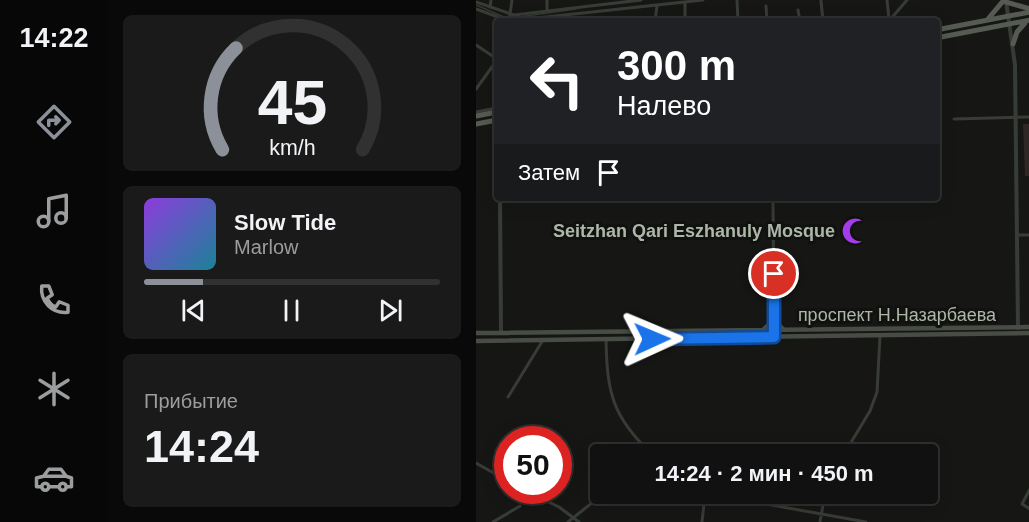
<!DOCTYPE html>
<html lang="ru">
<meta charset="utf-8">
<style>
:root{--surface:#101110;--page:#191a19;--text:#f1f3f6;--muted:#9c9d9f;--line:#303130;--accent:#8c9099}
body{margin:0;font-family:Helvetica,sans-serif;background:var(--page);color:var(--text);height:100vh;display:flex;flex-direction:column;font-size:22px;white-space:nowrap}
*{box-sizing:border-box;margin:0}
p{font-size:20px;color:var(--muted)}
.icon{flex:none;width:33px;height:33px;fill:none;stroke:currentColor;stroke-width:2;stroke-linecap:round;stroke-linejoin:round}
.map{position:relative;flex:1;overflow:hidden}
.drawer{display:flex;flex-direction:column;gap:15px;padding:15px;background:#090909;width:368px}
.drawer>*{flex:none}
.guide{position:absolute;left:18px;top:18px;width:446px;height:183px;border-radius:6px;box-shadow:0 3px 15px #0003,0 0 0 2px var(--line);background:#202124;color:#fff;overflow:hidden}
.speed{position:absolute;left:18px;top:426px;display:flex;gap:12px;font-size:30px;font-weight:700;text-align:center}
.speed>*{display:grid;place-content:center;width:78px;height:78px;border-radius:50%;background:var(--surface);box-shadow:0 3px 15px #0003,0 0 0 2px var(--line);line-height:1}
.speed .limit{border:9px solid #d22;background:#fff;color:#111}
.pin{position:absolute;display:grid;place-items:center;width:51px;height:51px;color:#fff;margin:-26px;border:3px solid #fff;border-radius:50%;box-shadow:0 2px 6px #0007}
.me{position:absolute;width:66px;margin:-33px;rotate:89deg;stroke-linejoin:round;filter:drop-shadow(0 0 4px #0008)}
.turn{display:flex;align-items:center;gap:21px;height:126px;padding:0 24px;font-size:27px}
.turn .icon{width:78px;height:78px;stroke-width:2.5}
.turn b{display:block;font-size:42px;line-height:51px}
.then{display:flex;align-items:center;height:57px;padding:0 24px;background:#0003;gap:12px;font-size:22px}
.big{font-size:45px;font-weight:700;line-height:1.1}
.drawer .card{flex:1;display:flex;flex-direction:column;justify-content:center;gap:9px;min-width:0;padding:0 21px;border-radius:9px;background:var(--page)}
.drawer .dial{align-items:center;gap:0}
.dial svg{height:156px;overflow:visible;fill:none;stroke:var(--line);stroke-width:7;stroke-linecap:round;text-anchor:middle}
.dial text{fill:var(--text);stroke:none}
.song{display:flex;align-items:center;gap:18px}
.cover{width:72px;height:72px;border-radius:9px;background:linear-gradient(135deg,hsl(270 70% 55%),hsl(190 70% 35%))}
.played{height:6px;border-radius:3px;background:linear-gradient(90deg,var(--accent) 20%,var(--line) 20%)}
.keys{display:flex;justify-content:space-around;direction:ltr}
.trip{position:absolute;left:114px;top:444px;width:348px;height:60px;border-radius:6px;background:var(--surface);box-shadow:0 3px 15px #0003,0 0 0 2px var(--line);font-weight:700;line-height:60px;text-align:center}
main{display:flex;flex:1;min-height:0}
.tabs{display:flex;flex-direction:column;width:108px;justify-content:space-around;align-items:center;background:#060706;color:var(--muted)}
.tabs .icon{width:42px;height:42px}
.tabs .active{color:var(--accent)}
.tabs b{font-size:27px;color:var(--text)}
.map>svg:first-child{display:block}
.green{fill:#2f2626}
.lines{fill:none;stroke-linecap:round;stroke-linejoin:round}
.stream{stroke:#353b2c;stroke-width:1.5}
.minor{stroke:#383c37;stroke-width:3}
.tertiary{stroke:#383c37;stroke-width:4}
.secondary{stroke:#474c45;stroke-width:4.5}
.primary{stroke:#555b53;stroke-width:5}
.route-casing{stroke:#114b97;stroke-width:15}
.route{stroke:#1a73e8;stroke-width:10}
.labels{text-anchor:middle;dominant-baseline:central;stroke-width:6;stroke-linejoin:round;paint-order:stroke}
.poi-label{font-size:18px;font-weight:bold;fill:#adb7a8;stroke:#111210;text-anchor:end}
.street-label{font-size:18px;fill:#adb7a8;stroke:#111210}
</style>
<main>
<nav class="tabs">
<b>14:22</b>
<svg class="icon active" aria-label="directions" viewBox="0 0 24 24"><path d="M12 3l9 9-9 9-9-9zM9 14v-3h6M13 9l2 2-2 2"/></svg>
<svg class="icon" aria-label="music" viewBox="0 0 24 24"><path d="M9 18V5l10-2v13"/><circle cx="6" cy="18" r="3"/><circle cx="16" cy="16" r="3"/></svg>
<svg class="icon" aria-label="phone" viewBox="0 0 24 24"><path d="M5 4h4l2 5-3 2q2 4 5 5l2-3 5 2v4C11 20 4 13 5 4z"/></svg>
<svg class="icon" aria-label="climate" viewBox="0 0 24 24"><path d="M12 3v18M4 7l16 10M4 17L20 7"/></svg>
<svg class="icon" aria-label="car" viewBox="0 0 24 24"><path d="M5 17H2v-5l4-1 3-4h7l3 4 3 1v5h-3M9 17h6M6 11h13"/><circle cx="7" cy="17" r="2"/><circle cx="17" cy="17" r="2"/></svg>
</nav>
<section class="drawer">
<div class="card dial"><svg viewBox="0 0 100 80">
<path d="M14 69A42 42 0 1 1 86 69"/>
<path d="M14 69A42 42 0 0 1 21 17" stroke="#8c9099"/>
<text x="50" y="56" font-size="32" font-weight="700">45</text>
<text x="50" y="72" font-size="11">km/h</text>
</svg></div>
<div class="card">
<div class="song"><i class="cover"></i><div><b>Slow Tide</b><p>Marlow</p></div></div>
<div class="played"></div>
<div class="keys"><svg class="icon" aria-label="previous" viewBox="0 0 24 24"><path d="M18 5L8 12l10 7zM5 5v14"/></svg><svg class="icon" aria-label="pause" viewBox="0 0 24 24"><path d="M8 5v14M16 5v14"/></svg><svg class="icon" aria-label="next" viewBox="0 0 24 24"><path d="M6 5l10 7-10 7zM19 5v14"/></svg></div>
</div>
<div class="card"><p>Прибытие</p><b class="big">14:24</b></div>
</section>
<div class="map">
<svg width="554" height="522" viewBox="0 0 554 522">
<rect width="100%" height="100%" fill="#161715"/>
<path class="green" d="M 547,124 L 553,124 L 553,176 L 549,176 Z"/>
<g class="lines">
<path class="stream" d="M 0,5 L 28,17
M 36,18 L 100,9"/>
<path class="minor" d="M 261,0 L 262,21
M 411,0 L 413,19
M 345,1 L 347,21
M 0,2 L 38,15 L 165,0
M 209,2 L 209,21
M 290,6 L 291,21
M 14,7 L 15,0
M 0,9 L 33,21 L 227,0
M 322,10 L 324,21
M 71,11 L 71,0
M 33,21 L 36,0
M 179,21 L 181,6
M 413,21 L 431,0
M 0,45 L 21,59
M 0,89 L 21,60
M 0,112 L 21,108
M 478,119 L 554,117
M 297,198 L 298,337
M 542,235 L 554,235
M 130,339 C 131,392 136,417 176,454
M 32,397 L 67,340
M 368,454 L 394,411 L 401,392 L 404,336
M 0,463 L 32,481
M 554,489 L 546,504 L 554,509
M 48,490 L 83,507 L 103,522
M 234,494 L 390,522
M 17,522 L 44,506
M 92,522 L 127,494
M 226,522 L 229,494
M 344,522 L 349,494"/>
<path class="tertiary" d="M 530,1 L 539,65 L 542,328
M 24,198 L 25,332"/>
<path class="secondary" d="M 287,330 L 298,320 L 307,329
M 0,333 L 554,327
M 0,341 L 554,333"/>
<path class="primary" d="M 530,2 L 554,9
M 512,19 L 528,0
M 460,30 L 554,12
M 460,38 L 554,20
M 537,44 L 541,32 L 549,23
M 0,116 L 21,112
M 0,124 L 21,120"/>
</g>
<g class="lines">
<g class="route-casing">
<path id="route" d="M 176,339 L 298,337 L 298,274"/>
</g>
<use href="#route" class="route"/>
</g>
<defs>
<g id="mosque-bare" transform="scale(2.07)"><path d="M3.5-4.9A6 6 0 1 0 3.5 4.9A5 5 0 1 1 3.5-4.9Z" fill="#a53bea" stroke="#111210" stroke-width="2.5" paint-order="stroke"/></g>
</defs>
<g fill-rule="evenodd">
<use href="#mosque-bare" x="379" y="231"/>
</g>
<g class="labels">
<g class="poi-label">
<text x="359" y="231">Seitzhan Qari Eszhanuly Mosque</text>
</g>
<g class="street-label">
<text x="421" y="315">проспект Н.Назарбаева</text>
</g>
</g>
</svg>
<div class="speed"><div class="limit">50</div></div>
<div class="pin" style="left:298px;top:274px;background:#d93025"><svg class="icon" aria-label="arrive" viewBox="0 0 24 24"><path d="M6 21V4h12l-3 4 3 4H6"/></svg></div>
<svg class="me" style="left:176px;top:339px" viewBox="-20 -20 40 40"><path d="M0-17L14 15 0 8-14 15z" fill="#1a73e8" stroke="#fff" stroke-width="4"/></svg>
<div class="trip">14:24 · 2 мин · 450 m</div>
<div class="guide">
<div class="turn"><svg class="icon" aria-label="left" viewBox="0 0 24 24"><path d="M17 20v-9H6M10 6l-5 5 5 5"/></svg><div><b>300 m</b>Налево</div></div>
<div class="then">Затем<svg class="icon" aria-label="arrive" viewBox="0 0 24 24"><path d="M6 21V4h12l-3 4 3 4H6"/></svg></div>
</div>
</div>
</main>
